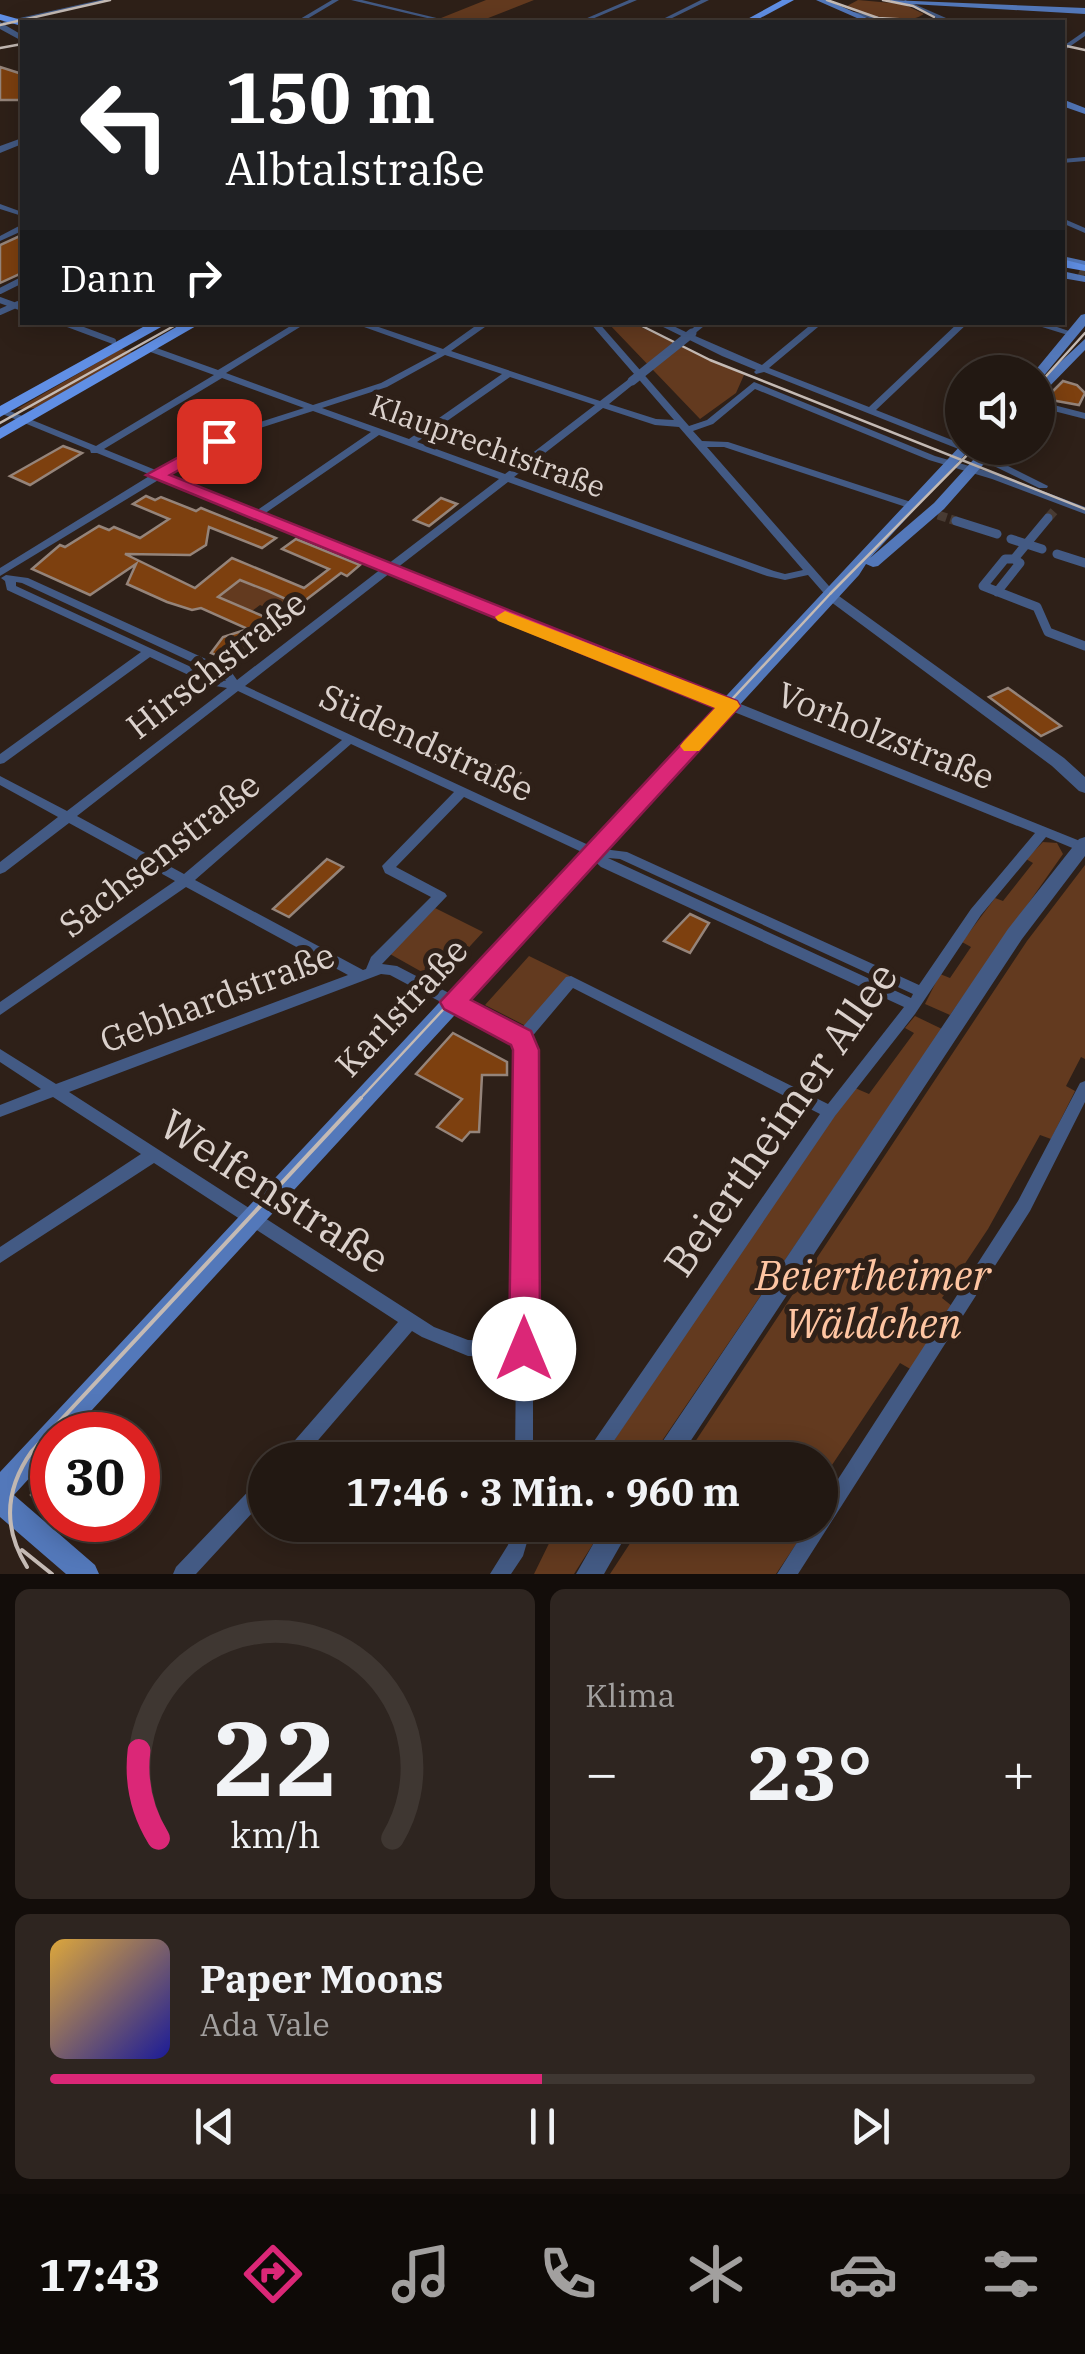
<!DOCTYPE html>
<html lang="de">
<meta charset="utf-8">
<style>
:root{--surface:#221812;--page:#2e2520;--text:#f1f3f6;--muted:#a2a09f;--line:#3f3732;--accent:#db2777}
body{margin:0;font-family:"IBM Plex Serif",serif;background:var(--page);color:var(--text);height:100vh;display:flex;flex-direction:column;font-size:38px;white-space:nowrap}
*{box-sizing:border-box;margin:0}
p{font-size:32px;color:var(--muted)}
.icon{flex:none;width:55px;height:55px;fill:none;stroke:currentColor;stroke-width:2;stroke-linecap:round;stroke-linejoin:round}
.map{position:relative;height:1574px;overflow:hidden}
.details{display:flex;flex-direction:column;gap:15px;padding:15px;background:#130d0a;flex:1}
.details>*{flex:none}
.banner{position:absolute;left:20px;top:20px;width:1045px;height:305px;border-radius:0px;box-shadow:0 5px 25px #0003,0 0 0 2px var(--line);background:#202124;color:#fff;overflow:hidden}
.buttons{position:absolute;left:945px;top:355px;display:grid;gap:20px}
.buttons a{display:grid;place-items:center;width:110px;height:110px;border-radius:50%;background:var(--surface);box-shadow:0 5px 25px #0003,0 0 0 2px var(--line);font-size:50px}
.speed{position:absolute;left:30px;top:1412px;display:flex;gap:20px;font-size:50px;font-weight:700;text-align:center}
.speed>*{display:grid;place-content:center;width:130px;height:130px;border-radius:50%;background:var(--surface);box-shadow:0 5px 25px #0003,0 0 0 2px var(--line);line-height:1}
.speed .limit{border:15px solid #d22;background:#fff;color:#111}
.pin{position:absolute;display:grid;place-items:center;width:85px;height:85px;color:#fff;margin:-42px;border-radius:20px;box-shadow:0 5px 15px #0006}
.me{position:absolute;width:110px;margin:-55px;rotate:0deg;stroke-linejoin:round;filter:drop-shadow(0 0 8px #0008)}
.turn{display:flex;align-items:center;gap:35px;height:210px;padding:0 40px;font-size:45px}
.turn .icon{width:130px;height:130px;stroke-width:2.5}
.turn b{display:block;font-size:70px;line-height:85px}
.then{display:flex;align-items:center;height:95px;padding:0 40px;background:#0003;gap:20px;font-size:38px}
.big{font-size:75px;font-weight:700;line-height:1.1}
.details .card{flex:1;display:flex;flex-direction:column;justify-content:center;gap:15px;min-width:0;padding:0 35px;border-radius:15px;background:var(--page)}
.details .dial{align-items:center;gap:0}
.dial svg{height:260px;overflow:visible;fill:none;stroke:var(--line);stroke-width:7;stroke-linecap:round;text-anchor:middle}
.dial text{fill:var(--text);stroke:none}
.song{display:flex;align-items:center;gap:30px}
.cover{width:120px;height:120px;border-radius:15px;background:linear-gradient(135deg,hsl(40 70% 55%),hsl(240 70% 35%))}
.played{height:10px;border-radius:5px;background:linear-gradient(90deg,var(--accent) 50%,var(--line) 50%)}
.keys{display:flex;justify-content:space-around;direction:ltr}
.heat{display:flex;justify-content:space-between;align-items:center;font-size:55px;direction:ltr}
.details .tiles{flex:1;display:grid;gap:15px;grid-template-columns:1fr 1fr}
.card:last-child{grid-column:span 2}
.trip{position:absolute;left:248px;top:1442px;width:590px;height:100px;border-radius:50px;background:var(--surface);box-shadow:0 5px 25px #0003,0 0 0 2px var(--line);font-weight:700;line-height:100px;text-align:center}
.tab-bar{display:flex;height:160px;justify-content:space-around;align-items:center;background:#0e0a07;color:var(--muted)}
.tab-bar .icon{width:70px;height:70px}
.tab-bar .active{color:var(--accent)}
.tab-bar b{font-size:45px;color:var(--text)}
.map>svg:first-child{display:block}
.green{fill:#633a1f}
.building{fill:#7d400f;stroke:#95847a;stroke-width:2.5;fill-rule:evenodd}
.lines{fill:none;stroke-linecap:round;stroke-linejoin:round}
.pedestrian-tunnel{stroke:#483b33;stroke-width:9;stroke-dasharray:9 4;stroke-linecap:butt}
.primary-tunnel{stroke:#483b33;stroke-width:14;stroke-dasharray:14 6;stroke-linecap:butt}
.pedestrian-far1{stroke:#435a84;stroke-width:6}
.pedestrian{stroke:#435a84;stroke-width:9}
.minor{fill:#435a84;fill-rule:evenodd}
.tertiary{fill:#435a84;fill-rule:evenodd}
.secondary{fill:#5378ba;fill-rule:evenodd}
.primary{fill:#608fe5;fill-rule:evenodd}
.tram-far1{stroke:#c4bab4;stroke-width:2.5}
.tram{stroke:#c4bab4;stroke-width:4}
.minor-bridge{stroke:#435a84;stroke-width:9}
.route{fill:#db2777;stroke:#8e194d;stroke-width:2.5}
.slow{fill:#f59e0b}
.labels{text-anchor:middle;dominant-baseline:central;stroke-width:10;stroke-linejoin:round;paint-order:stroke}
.far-street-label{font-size:30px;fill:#dbd1cc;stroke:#2e2018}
.street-label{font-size:35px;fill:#dbd1cc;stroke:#2e2018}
.near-street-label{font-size:42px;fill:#dbd1cc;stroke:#2e2018}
.near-park-label{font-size:42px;font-style:italic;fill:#fec5a2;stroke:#2e2018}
</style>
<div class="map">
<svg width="1085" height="1574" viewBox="0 0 1085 1574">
<rect width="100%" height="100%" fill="#2e2018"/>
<path class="green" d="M 486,0 L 534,0 L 478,22 L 441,18 Z
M 858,0 L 903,4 L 924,14 C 904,27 867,18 847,6 Z
M 608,323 L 632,323 L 744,375 L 736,393 L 700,419 Z
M 121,349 L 134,353 L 35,408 L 17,409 Z
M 240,580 L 288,600 L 273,611 L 260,605 L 252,611 L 216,598 Z
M 1043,842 L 1057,843 L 1063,854 L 950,1015 L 925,1004 L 940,974 L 950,978 L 971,947 L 962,942 L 995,898 L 1003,901 L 1033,863 L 1026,859 Z
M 1085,865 L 1085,1059 L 1081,1057 L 1066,1086 L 1075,1091 L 1051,1139 L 1040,1135 L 988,1229 L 942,1298 L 952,1306 L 912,1370 L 900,1363 L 820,1483 L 820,1460 L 683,1460 L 1027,941 Z
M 435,908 L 483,932 L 438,981 L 390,954 Z
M 529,956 L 570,976 L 526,1026 L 485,1005 Z
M 915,1016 L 942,1029 L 649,1460 L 601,1460 L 789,1178 L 855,1088 L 869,1094 L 914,1033 L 905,1028 Z
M 558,1525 L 605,1525 L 574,1574 L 534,1574 Z
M 642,1525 L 809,1525 L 776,1574 L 610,1574 Z"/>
<path class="building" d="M 0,67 L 22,74 L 22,100 L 0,100 Z
M 22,235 L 22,273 L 0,283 L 0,245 Z
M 1063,381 L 1077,385 L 1085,393 L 1079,405 L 1045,399 Z
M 63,446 L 82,453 L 30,485 L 10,476 Z
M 146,496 L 155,500 L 161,497 L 196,511 L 201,508 L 276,538 L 262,548 L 209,527 L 206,545 L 190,555 L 125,554 L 195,588 L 232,558 L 304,588 L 329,569 L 282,549 L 296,539 L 360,565 L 347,576 L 341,573 L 277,622 L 288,627 L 272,639 L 254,631 L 247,647 L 223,658 L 211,653 L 223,637 L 248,629 L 201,608 L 192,610 L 167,602 L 127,584 L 136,564 L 90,595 L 32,569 L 60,545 L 65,547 L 99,526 L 109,530 L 114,527 L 140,538 L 169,519 L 133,504 ZM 240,580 L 268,591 L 288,600 L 265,617 L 218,597 Z
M 441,498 L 457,504 L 429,526 L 414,520 Z
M 1008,688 L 1043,713 L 1061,726 L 1041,736 L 989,697 Z
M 489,764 L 520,773 L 514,779 L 519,781 L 506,794 L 474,779 Z
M 327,859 L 343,867 L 289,917 L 273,909 Z
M 690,914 L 709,923 L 690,953 L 664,941 Z
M 453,1033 L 507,1062 L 507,1075 L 482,1075 L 479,1132 L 470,1132 L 462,1141 L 437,1127 L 462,1099 L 416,1074 Z
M 52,1468 L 52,1517 L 31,1495 Z"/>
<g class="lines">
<path class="pedestrian-tunnel" d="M 938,515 L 956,521
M 1048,518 L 1055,510"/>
<path class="primary-tunnel" d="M 1079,272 L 1085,274"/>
<path class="pedestrian-far1" d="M 0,291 L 22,280
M 0,300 L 22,308
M 0,312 L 18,304
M 62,322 L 113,341"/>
<path class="pedestrian" d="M 1048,518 L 1014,559 L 1005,559 L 983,586 L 1037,607 L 1048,632 L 1085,646
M 956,521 L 997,534
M 1011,539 L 1042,549
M 1057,554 L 1085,563
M 997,592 L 1020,563 L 1014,559"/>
<path class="minor" d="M 100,0 L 111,0 L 5,24 L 2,22 Z
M 332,0 L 339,0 L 302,22 L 295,22 Z
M 351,0 L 362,0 L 453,22 L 444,22 Z
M 629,0 L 637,0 L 585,22 L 578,22 Z
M 701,0 L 709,0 L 664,22 L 657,22 Z
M 905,0 L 946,18 L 948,22 L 888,22 L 851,14 L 854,12 L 890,19 L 941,20 L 903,3 Z
M 1085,31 L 1085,36 L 1062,52 L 1062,47 Z
M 1085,157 L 1085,161 L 1062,163 L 1062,159 Z
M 0,204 L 22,212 L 22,216 L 0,209 Z
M 1062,218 L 1085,228 L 1085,233 L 1062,223 Z
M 19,226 L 22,226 L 22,231 L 0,241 L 0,236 Z
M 297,322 L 308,322 L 226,373 L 313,405 L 381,383 L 437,353 L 350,322 L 364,322 L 443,349 L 481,322 L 492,322 L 451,351 L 600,401 L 629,379 L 635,379 L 635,383 L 609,404 L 656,419 L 674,420 L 589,322 L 598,322 L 689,426 L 707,420 L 754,382 L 935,456 L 1000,475 L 1085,507 L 1085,514 L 992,479 L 929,460 L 755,389 L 713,424 L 693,431 L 702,441 L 728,442 L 914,503 L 915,505 L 910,508 L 906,507 L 724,447 L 707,447 L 836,594 L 837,596 L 836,598 L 828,598 L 808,575 L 785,580 L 767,576 L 508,482 L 397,568 L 688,686 L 743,705 L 1085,843 L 1085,851 L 1082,852 L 1046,837 L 981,915 L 915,1014 L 835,1116 L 601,1460 L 581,1460 L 820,1114 L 573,988 L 530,1039 L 533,1050 L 533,1460 L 515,1460 L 516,1357 L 468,1356 L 422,1337 L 412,1331 L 301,1460 L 280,1460 L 283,1454 L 398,1322 L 154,1163 L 0,1263 L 0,1247 L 141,1154 L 53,1097 L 0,1117 L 0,1105 L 41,1089 L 0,1062 L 0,1049 L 56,1084 L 348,975 L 186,887 L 0,1015 L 0,1002 L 175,881 L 69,823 L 5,872 L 0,874 L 0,862 L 58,817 L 0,785 L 0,776 L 67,811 L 227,688 L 210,685 L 150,657 L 4,763 L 0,764 L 0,754 L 141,652 L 7,590 L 5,581 L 1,578 L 6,575 L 28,578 L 230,670 L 237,680 L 381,569 L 257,519 L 251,518 L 250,516 L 160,479 L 0,576 L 0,568 L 151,475 L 97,453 L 91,453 L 90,450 L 0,413 L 0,407 L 96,446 L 214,375 L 145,350 L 145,346 L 151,346 L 218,370 ZM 445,355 L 502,374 L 409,439 L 322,408 L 387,387 ZM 510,377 L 595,405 L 505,474 L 417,442 ZM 222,378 L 304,408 L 251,425 L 196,448 L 158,471 L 104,449 ZM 603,408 L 655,425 L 679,427 L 803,570 L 785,574 L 774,571 L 514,477 ZM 313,411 L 371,432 L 256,511 L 166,474 L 202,452 L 257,429 ZM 379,435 L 499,479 L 388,564 L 264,514 ZM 390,573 C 605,661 820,746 1035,833 L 971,909 L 919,985 L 627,852 L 595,848 L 245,686 ZM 16,582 L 22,583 L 222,676 L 226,681 L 217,679 L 16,586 ZM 238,691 L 342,740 L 184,874 L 77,816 ZM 351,744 L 454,792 L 382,866 L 385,873 L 431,897 L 371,957 L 366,969 L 363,970 L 195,880 ZM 464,797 L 588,855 L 601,867 L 904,1007 L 828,1104 L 571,976 L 566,977 L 520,1030 L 397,966 L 382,964 L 447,896 L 445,893 L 396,867 ZM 608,858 L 620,859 L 913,994 L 911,998 ZM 381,974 L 390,975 L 516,1042 L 519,1050 L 516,1341 L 468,1340 L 434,1327 L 69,1092 Z
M 653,322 L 665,322 L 688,333 L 699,322 L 709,322 L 693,335 L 762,365 L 814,322 L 824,322 L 769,368 L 869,407 L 959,322 L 969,322 L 876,410 L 962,444 L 962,448 L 972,448 L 1048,486 L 1047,488 L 1039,488 L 961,450 L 764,372 L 756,374 L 754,372 L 756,370 L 722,356 Z
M 1026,322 L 1042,322 L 1075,333 L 1071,336 Z
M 1038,401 L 1085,413 L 1085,419 L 1038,407 Z
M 1085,1081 L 1085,1102 L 1030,1211 L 798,1574 L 777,1574 L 808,1525 L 820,1525 L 820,1507 L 1018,1201 L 1080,1083 Z
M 265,1477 L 265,1499 L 196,1574 L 173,1574 L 176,1567 L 259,1480 Z
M 514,1525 L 532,1525 L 523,1556 L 511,1574 L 490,1574 L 508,1545 Z"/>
<path class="tertiary" d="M 0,22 L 22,35 L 22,41 L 0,29 Z
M 22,138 L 22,144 L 0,153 L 0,146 Z
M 832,591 L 1064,758 L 1085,777 L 1085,793 L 1079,791 L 1052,766 L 827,599 L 824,596 Z
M 1085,837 L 1085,856 L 1022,939 L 678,1460 L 650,1460 L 1008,929 L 1079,839 Z
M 604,1525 L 632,1525 L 604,1574 L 576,1574 Z"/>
<path class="secondary" d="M 816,0 L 827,0 L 876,22 L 866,22 Z
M 890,0 L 1085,8 L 1085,14 L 894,3 Z
M 1062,99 L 1085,108 L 1085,114 L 1062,106 Z
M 1062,256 L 1085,261 L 1085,267 L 1062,263 Z
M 1062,271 L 1085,276 L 1085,282 L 1062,278 Z
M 1085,314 L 1085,326 L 1042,378 L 1038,379 L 1038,372 L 1034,372 L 1081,315 Z
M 1085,339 L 1085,350 L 1043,393 L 1038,394 L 1038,383 Z
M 962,444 L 962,448 L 971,448 L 870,558 L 934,503 L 984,448 L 998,448 L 944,509 L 878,566 L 873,567 L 866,564 L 859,575 L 69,1435 L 52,1435 L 52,1453 L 14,1495 L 95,1565 L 99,1574 L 66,1574 L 0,1517 L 0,1472 Z"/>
<path class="primary" d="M 782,0 L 794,0 L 753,22 L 742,22 Z
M 0,14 L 25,21 L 27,22 L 22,26 L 0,20 Z
M 1062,259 L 1085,265 L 1085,271 L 1062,267 Z
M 152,322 L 170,322 L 0,417 L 0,406 Z
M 185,322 L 203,322 L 0,439 L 0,428 Z"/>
<path class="tram-far1" d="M 827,0 L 878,18 L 947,22
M 883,0 L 913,6 L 934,17
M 0,25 L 110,0
M 1062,45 L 1085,50
M 0,48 L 22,44
M 634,322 L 710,360 L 1085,509
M 1038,385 L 1085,333
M 0,423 L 181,322
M 359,1100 L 830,594 L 974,448"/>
<path class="tram" d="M 22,1550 L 52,1574
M 27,1567 C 2,1527 5,1489 32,1451 L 361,1098"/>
<path class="minor-bridge" d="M 632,381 L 692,333"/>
</g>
<path class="route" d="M 219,435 L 228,441 L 225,444 L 170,475 L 737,701 L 740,706 L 471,1000 L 531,1031 L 539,1050 L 540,1349 L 535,1359 L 524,1364 L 513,1359 L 509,1349 L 513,1050 L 511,1045 L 444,1009 L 440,1002 L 715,708 L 146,475 Z"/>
<path class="slow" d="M 505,611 L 737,701 L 740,706 L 699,751 L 684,751 L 680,746 L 684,741 L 715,708 L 498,621 L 495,617 Z"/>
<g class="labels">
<g class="far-street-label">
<text transform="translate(488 445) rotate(20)">Klauprechtstraße</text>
</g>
<g class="street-label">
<text transform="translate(216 664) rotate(-38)">Hirschstraße</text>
<text transform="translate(886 735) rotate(22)">Vorholzstraße</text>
<text transform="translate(427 742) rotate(25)">Südendstraße</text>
<text transform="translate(159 854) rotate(-38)">Sachsenstraße</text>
<text transform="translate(217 997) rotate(-21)">Gebhardstraße</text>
<text transform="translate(401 1007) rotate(-47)">Karlstraße</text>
</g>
<g class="near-street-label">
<text transform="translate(780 1119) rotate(-55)">Beiertheimer Allee</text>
<text transform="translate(275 1191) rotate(33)">Welfenstraße</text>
</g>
<g class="near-park-label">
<text x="873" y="1274">Beiertheimer<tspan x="873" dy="48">Wäldchen</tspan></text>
</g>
</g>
</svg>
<div class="buttons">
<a><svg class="icon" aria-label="sound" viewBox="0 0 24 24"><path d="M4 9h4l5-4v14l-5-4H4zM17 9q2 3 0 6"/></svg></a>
</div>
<div class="speed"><div class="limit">30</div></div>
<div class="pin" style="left:219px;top:441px;background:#d93025"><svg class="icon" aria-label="arrive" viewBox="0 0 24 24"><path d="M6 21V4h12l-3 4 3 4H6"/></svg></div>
<svg class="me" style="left:524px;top:1349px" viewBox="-20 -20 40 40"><circle r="19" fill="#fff"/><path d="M0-13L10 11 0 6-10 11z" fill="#db2777"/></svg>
<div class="trip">17:46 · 3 Min. · 960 m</div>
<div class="banner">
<div class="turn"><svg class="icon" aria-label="left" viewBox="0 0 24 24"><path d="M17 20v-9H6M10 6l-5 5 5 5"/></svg><div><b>150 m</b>Albtalstraße</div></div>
<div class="then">Dann<svg class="icon" aria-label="right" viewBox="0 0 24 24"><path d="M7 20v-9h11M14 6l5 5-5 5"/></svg></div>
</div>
</div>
<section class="details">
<div class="tiles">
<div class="card dial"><svg viewBox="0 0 100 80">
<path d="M14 69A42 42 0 1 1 86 69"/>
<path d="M14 69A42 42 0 0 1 8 42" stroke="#db2777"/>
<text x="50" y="56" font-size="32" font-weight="700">22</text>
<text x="50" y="72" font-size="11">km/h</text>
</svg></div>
<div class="card"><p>Klima</p>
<div class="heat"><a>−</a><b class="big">23°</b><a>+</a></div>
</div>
<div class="card">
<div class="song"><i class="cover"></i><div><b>Paper Moons</b><p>Ada Vale</p></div></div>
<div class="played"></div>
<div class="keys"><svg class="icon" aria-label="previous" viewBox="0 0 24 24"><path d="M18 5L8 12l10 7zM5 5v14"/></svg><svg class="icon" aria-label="pause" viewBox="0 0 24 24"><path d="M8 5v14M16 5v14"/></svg><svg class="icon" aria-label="next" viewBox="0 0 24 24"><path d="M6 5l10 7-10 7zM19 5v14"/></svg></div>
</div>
</div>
</section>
<nav class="tab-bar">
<b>17:43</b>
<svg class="icon active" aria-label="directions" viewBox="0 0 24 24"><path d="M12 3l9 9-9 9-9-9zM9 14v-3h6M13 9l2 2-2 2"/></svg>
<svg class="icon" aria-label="music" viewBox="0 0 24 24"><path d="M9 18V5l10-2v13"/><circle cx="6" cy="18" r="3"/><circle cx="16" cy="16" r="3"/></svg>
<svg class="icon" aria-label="phone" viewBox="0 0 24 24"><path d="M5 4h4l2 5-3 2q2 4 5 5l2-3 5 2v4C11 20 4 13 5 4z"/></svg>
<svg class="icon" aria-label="climate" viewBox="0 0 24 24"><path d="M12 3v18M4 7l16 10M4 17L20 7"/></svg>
<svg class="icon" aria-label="car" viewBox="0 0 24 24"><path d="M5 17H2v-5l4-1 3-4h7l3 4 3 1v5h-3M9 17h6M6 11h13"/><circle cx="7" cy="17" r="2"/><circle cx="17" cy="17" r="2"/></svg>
<svg class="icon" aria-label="filters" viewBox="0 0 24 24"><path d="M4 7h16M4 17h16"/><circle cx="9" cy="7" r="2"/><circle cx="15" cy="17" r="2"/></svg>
</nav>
